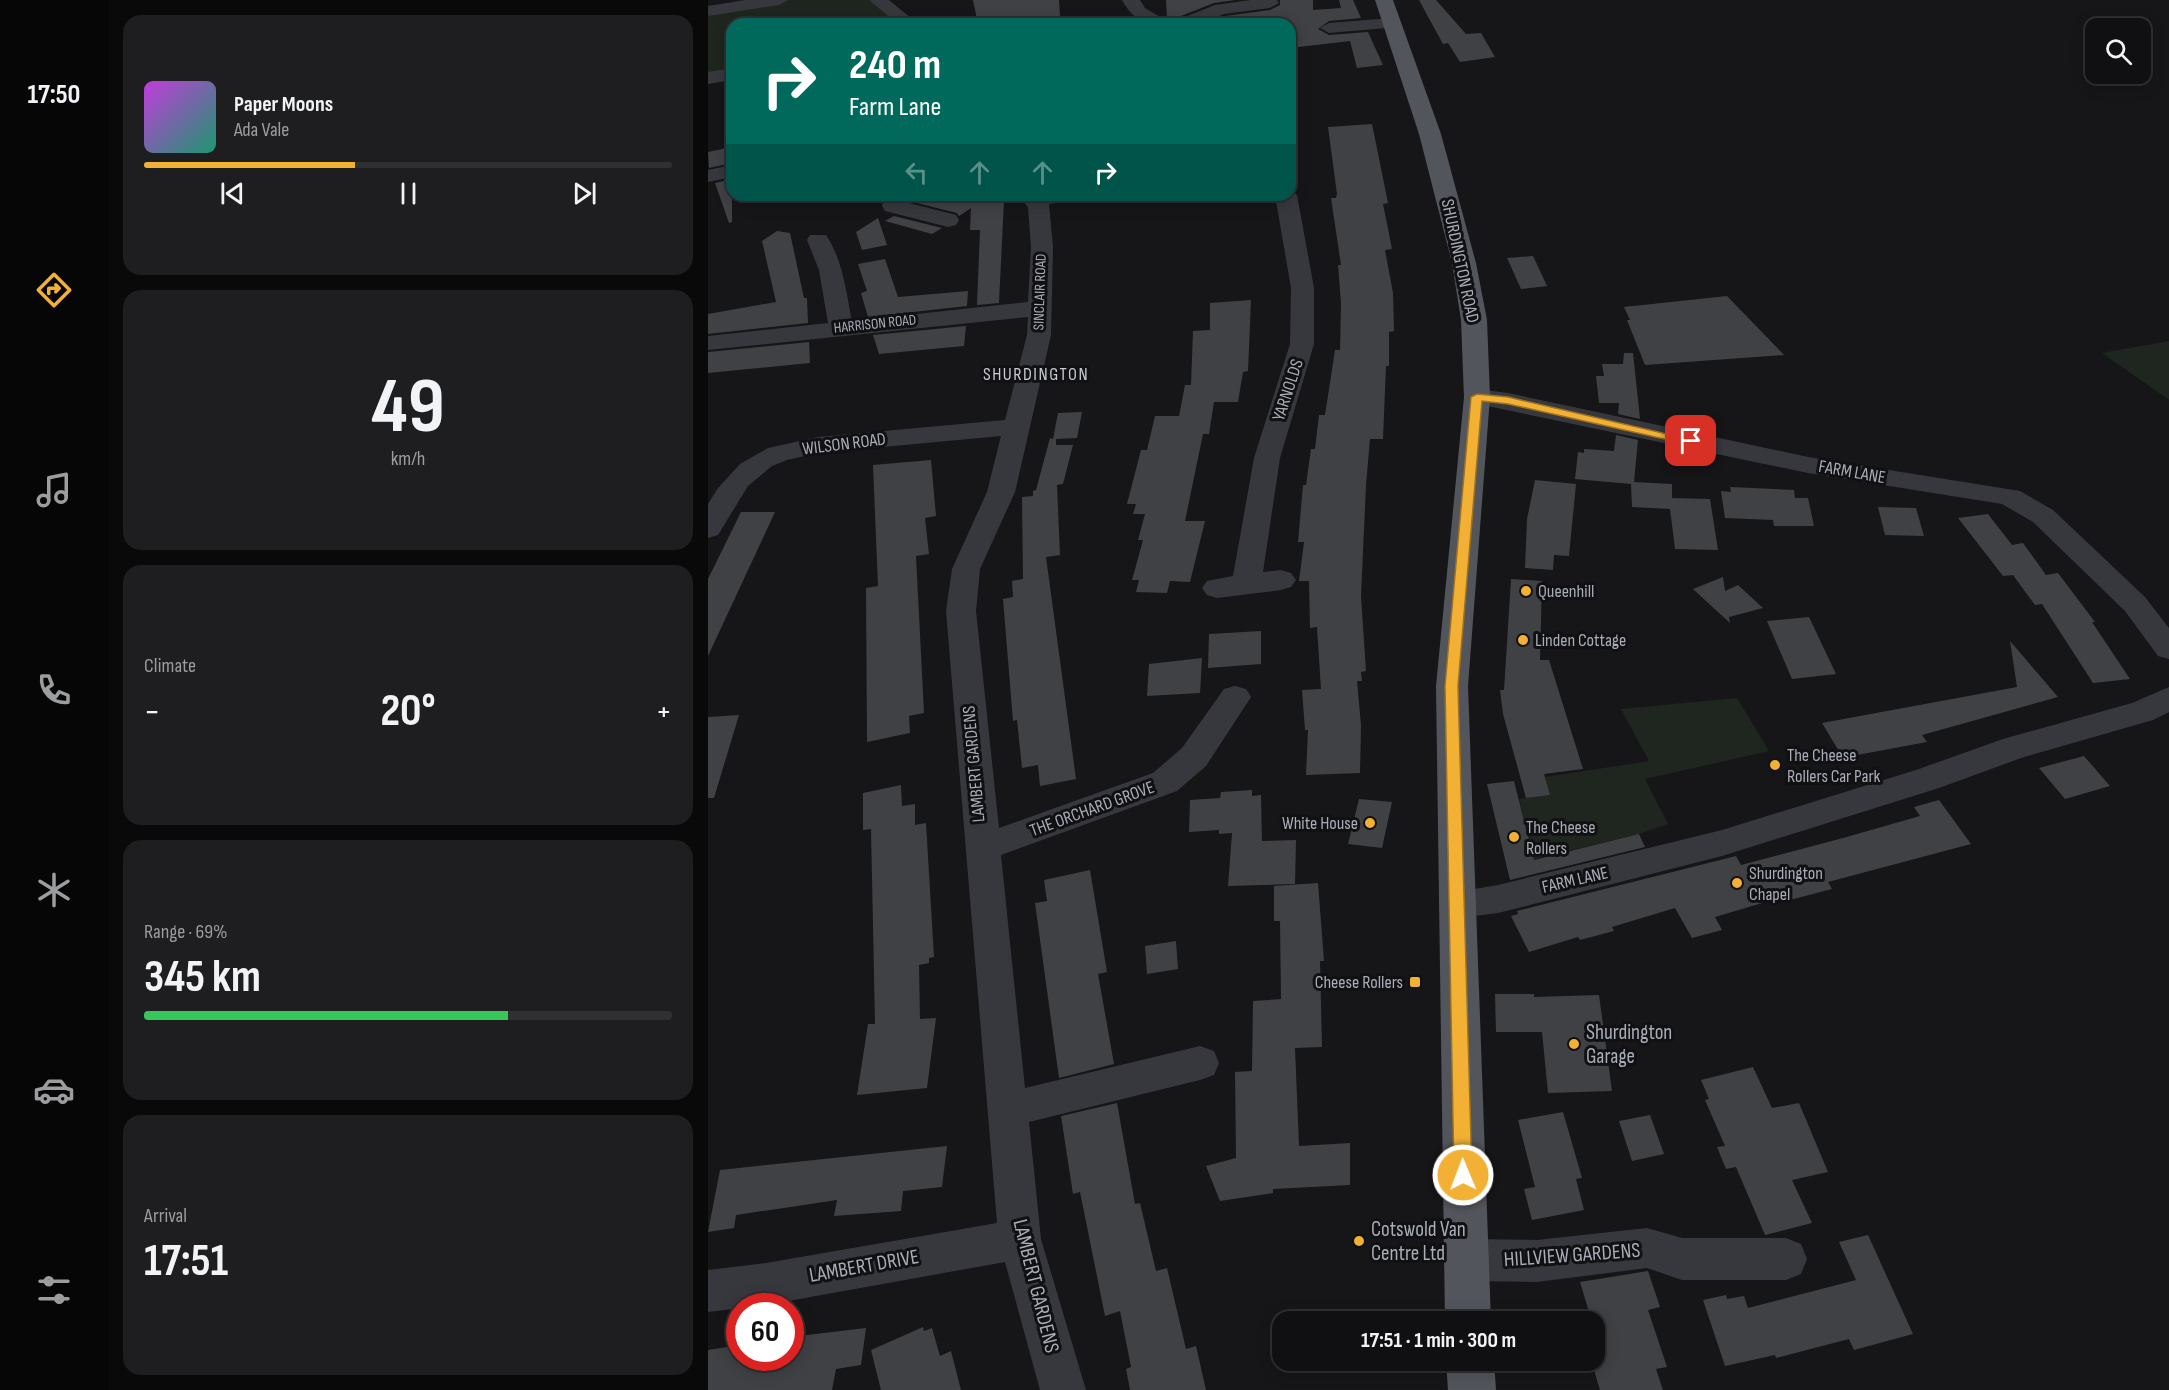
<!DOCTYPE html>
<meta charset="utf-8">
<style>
:root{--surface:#101012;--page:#1e1e20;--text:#f1f3f6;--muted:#9c9d9f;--line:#303032;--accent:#f2b134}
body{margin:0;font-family:"Sofia Sans Condensed",sans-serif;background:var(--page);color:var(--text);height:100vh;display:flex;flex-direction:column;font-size:22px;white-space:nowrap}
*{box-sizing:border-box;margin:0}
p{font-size:20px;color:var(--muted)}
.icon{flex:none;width:33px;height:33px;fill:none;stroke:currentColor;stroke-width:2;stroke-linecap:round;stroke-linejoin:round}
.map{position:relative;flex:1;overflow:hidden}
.drawer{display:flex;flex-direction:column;gap:15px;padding:15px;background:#09090a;width:600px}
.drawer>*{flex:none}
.hud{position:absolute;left:18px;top:18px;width:570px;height:183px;border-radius:18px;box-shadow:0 3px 15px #0003,0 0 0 2px var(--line);background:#00695c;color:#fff;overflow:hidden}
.fabs{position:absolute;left:1377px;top:18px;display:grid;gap:12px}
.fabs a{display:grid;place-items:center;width:66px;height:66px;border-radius:12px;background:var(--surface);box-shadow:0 3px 15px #0003,0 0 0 2px var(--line);font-size:30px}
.speed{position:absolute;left:18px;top:1293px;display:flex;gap:12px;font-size:30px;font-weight:700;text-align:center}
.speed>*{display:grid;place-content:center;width:78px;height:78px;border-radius:50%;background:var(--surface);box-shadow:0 3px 15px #0003,0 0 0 2px var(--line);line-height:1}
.speed .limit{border:9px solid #d22;background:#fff;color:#111}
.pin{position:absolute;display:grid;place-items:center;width:51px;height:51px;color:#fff;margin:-26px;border-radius:12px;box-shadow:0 3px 9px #0006}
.me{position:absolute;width:66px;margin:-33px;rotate:359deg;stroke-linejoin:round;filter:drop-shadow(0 0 4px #0008)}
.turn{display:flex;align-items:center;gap:21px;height:126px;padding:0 24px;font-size:27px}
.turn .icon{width:78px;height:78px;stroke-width:2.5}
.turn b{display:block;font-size:42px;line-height:51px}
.lanes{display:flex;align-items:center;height:57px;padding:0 24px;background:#0003;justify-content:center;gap:30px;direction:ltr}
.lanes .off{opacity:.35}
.big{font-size:45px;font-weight:700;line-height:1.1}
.drawer .widget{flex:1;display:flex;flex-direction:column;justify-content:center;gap:9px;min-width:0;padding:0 21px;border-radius:18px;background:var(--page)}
.drawer .dial{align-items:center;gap:0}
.dial b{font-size:78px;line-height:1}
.song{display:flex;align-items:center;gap:18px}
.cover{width:72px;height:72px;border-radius:9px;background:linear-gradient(135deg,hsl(290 70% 55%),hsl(160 70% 35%))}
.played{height:6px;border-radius:3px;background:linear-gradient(90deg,var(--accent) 40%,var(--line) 40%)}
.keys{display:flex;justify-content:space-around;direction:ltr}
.heat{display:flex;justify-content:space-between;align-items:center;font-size:33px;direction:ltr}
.charge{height:9px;border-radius:4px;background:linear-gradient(90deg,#34c759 69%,var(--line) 0)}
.trip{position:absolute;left:564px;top:1311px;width:333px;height:60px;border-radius:18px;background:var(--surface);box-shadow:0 3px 15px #0003,0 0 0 2px var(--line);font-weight:700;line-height:60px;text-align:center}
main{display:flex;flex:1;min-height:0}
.menu{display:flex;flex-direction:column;width:108px;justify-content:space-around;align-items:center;background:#060607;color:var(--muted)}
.menu .icon{width:42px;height:42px}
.menu .on{color:var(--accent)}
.menu b{font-size:27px;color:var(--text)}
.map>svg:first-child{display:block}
.green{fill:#1e261f}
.building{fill:#404145}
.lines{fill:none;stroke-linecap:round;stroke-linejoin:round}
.minor{fill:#37383d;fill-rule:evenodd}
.primary{fill:#53555c;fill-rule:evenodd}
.route{fill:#f2b134;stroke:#9d7322;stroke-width:1.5}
.poi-dot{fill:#f2b134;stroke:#111113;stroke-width:2}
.labels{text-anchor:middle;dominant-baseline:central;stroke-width:6;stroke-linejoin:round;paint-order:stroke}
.far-street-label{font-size:15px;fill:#a8adb8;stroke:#111113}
.street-label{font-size:18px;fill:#a8adb8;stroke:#111113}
.far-quarter-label{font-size:18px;letter-spacing:1.5px;fill:#c9ccd4;stroke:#111113}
.poi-label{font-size:18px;fill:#a8adb8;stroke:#111113;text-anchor:start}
.near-poi-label{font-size:21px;fill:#a8adb8;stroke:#111113;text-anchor:start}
.near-street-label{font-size:21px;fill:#a8adb8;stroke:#111113}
</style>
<main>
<nav class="menu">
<b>17:50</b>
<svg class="icon on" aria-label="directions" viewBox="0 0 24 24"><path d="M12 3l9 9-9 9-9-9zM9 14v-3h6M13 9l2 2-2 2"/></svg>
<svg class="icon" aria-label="music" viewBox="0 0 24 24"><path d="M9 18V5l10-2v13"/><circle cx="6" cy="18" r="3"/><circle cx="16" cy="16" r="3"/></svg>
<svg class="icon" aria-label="phone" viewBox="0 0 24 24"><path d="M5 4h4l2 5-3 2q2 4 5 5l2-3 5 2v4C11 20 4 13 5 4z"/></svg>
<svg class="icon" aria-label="climate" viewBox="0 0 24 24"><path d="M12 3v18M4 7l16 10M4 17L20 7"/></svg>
<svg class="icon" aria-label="car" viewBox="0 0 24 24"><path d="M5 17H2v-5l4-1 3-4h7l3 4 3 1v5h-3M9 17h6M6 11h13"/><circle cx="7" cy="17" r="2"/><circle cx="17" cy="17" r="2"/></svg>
<svg class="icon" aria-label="filters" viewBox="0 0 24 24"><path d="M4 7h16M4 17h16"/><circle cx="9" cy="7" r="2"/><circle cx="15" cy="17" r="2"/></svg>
</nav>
<section class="drawer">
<div class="widget">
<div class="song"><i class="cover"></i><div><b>Paper Moons</b><p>Ada Vale</p></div></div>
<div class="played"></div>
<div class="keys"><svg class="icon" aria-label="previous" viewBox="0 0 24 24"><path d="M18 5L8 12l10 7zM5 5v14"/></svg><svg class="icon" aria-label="pause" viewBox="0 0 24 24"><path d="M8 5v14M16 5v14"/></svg><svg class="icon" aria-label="next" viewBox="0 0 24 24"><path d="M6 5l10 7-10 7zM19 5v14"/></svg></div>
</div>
<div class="widget dial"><b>49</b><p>km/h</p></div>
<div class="widget"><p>Climate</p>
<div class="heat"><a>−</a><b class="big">20°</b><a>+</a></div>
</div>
<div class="widget"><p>Range · 69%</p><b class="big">345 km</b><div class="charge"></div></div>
<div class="widget"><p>Arrival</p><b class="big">17:51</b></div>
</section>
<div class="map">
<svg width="1461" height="1390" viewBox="0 0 1461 1390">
<rect width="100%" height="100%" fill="#161618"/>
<path class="green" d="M 71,0 L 170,0 L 201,24 L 24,24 L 24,74 L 0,78 L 0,11 Z
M 1461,341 L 1461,400 L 1394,353 Z
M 1029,698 L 1061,751 L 937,779 L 960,824 L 931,834 L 826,859 L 811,799 L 841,795 L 837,777 L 941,761 L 913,709 Z"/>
<path class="building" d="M 265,0 L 351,0 L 352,16 L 270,24 Z
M 458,0 L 527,0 L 506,3 L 468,18 L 465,22 L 459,18 Z
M 572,0 L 605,0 L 605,10 L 633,8 L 631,0 L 645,0 L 653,18 L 621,21 L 610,29 L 621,35 L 660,32 L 675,65 L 649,68 L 642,41 L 582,48 L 582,24 L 497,24 L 517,16 L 562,10 L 572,5 Z
M 711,0 L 728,0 L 758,34 L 773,33 L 787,57 L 752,62 L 740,43 L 735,44 Z
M 664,124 L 680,203 L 675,204 L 684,249 L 677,250 L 685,293 L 686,331 L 681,332 L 681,366 L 678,366 L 675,439 L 662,439 L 658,485 L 653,596 L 658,671 L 653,672 L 654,681 L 649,681 L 653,725 L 652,773 L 598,775 L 600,730 L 597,730 L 594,690 L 613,689 L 609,627 L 602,628 L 601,581 L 591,581 L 596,542 L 590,542 L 595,485 L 598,485 L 603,449 L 607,449 L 611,415 L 617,415 L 627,350 L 632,350 L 633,303 L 630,265 L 633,265 L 623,198 L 628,198 L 629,194 L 620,127 Z
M 24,147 L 24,163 L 1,168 L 0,152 Z
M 24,179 L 24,222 L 21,223 L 7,183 Z
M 215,195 L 283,195 L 280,197 L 296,201 L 291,303 L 269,305 L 272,230 L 262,230 L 263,208 L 251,216 L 249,213 L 205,202 Z
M 186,216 L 234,228 L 224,234 L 177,221 Z
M 170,218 L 179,245 L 154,250 L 148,232 Z
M 69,231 L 82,233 L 96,298 L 99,298 L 100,323 L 0,334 L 0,314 L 68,302 L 54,241 Z
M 825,256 L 839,286 L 813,289 L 799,258 Z
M 177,259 L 190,297 L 260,291 L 259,306 L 160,317 L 153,293 L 159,291 L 150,264 Z
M 1019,296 L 1076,355 L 937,365 L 919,320 L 922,320 L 916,307 Z
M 543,300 L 540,371 L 535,372 L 530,402 L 506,402 L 501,434 L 495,434 L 477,521 L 497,521 L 482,582 L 462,581 L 459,593 L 428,592 L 431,580 L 424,580 L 435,540 L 430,540 L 437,514 L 425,514 L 428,504 L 419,504 L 433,450 L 439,450 L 447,416 L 471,416 L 477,385 L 483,385 L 485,331 L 502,330 L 502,303 Z
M 258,326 L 256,346 L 171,354 L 165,335 Z
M 101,342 L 102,363 L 0,373 L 0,352 Z
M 916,353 L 925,353 L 932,419 L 910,414 L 911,403 L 891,403 L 888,376 L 896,376 L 894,364 L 915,364 Z
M 374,412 L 369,438 L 348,439 L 348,445 L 365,445 L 355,484 L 349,485 L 352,555 L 338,557 L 368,779 L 332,786 L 330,765 L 314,768 L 309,720 L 305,721 L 295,599 L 305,597 L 304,581 L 315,579 L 314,497 L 325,496 L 325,491 L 328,490 L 342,438 L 345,439 L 350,413 Z
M 908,435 L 930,440 L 926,482 L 964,484 L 964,498 L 1002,499 L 1010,550 L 967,549 L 962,509 L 924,507 L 923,484 L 867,479 L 870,452 L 876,453 L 876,449 L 906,451 Z
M 223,460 L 228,516 L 217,518 L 221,554 L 208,556 L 216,713 L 201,716 L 202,733 L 159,742 L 158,588 L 170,586 L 165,465 Z
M 827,480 L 868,484 L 861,556 L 846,555 L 845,570 L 817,568 L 819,519 Z
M 1022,487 L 1086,490 L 1087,498 L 1100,498 L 1106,526 L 1066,526 L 1065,520 L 1017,518 L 1013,491 L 1023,492 Z
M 1170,507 L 1208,508 L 1216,536 L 1177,535 Z
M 33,512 L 67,512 L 0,656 L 0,579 Z
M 1280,514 L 1304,545 L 1315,543 L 1338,575 L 1350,573 L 1387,622 L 1384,622 L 1422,679 L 1385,683 L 1334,604 L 1327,605 L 1305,575 L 1295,576 L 1250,518 Z
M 1015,577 L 1017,591 L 1030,585 L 1055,608 L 1021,617 L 1022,623 L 985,589 Z
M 803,579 L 834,581 L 832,660 L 841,660 L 875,769 L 836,774 L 842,795 L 818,798 L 795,714 L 792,690 L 796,690 Z
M 1101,617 L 1128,674 L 1084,679 L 1059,621 Z
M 553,631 L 553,664 L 500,668 L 501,634 Z
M 1302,641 L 1350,697 L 1214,735 L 1219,742 L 1149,755 L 1146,750 L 1132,753 L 1114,723 L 1309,687 Z
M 494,658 L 492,693 L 439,696 L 441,664 Z
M 31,715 L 6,798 L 0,798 L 0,717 Z
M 1376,756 L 1402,786 L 1357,799 L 1331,768 Z
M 806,781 L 826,860 L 931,834 L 937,847 L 802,880 L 779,784 Z
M 193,785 L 194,806 L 207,804 L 207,825 L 218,823 L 226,957 L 221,958 L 221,963 L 211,965 L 212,1019 L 228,1018 L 219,1088 L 149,1095 L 160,1024 L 167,1024 L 163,829 L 155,830 L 155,793 Z
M 544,790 L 544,796 L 553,795 L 554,841 L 588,840 L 587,884 L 520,886 L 524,833 L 511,834 L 511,830 L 481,832 L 482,800 L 512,798 L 513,792 Z
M 651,799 L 684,802 L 674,848 L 640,844 Z
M 1231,800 L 1263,844 L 1120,882 L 1124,889 L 1074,902 L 1071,898 L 1007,917 L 1014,930 L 984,938 L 967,908 L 904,927 L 906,931 L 872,940 L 870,937 L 821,952 L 803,916 L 810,914 L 809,911 L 1028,856 L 1033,865 L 1135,838 L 1212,816 L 1206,807 Z
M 382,870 L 399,972 L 390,974 L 406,1064 L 351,1078 L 327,903 L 339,901 L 336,880 Z
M 610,883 L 616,961 L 612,961 L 614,1047 L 587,1048 L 591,1146 L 642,1143 L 642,1185 L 565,1189 L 565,1193 L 512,1201 L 498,1166 L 528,1158 L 527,1072 L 544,1071 L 545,1001 L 573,999 L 572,921 L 566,921 L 566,886 Z
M 468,941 L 470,969 L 439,974 L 437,946 Z
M 787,994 L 826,994 L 826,997 L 891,995 L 904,1091 L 840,1093 L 834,1032 L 788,1032 Z
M 1045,1067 L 1064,1108 L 1091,1103 L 1120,1172 L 1084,1180 L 1104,1223 L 1057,1235 L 1028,1167 L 1018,1169 L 1009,1147 L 1017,1146 L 997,1100 L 1001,1099 L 993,1080 Z
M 409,1103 L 427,1204 L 432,1203 L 448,1271 L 459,1268 L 478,1349 L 488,1346 L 498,1390 L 422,1390 L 418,1369 L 423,1367 L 412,1311 L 397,1316 L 372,1192 L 365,1194 L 353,1116 Z
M 855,1112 L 874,1178 L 868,1179 L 876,1210 L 824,1220 L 816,1189 L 827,1187 L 810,1120 Z
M 942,1115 L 956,1154 L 924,1161 L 911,1121 Z
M 239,1146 L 234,1187 L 195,1191 L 193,1211 L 126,1216 L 129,1200 L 28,1215 L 26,1228 L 0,1232 L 12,1170 Z
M 1160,1235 L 1205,1334 L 1146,1350 L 1141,1339 L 1068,1358 L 1067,1355 L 1017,1366 L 995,1300 L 1018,1295 L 1019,1299 L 1036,1296 L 1040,1308 L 1148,1280 L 1131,1242 Z
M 940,1271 L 952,1307 L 940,1310 L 959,1367 L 948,1369 L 955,1390 L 892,1390 L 886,1370 L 886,1322 L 884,1322 L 872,1282 Z
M 215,1327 L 216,1331 L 224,1328 L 232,1356 L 243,1351 L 253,1390 L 173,1390 L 163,1350 Z
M 158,1328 L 153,1365 L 128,1369 L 124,1390 L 0,1390 L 0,1350 L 32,1345 L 32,1358 L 82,1358 L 82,1337 Z"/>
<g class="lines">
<path class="minor" d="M 37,0 L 80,0 L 71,5 L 0,16 L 0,6 Z
M 161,0 L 181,0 L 210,24 L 190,24 Z
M 414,0 L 432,0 L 437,8 L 464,24 C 438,24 428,24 414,0 Z
M 543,0 L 569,0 L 571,3 L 562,8 L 516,14 L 491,24 L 466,24 L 469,20 L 507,5 Z
M 684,18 L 693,23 L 690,27 L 621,33 L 612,28 L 621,23 Z
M 358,19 L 373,20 L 376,24 L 349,24 Z
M 24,68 L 24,80 L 0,84 L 0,72 Z
M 24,165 L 24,177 L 0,182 L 0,170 Z
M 582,190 L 589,195 L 606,288 L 606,344 L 572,458 L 555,572 L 573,570 L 583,573 L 588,580 L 583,587 L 573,590 L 509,598 L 499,595 L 494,588 L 499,581 L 525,576 L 546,458 L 582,344 L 583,288 L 567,195 L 582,195 Z
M 177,195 L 199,195 L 197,202 L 248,215 L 251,220 L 248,225 L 240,227 L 177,211 L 174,206 Z
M 309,195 L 372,195 L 369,200 L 341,204 L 345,247 L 343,335 L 307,492 L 272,569 L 268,611 L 291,828 L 445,773 L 474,748 L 516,689 L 527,686 L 538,689 L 543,697 L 498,766 L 469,791 L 293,855 L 317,1088 L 492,1046 L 506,1051 L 511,1063 L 506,1075 L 492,1080 L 321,1122 L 333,1239 L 378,1390 L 332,1390 L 297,1262 L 58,1305 L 0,1312 L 0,1270 L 58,1263 L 289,1223 L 238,611 L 244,569 L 279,492 L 293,436 L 110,453 L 79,460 L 64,466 L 40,486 L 10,535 L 0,538 L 0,504 L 10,488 L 32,464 L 60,448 L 110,437 L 297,420 L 319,335 L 320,317 L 0,350 L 0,336 L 120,323 L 111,270 L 99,240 L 102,235 L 118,235 C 135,260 138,292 144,321 L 320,302 L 323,247 L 320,207 Z
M 769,389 L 800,393 L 1100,457 L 1312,491 L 1345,510 L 1437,597 L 1461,628 L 1461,659 L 1450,656 L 1417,611 L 1325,522 L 1294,504 L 1100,473 L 760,402 L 756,397 L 760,392 Z
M 1461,687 L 1461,712 L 1445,720 L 1316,757 L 1231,788 L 1014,856 L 790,913 L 750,918 L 737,914 L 732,904 L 737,894 L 790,885 L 1014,830 L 1208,770 L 1295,739 L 1424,703 Z
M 939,1228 L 974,1238 L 1078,1238 L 1093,1244 L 1099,1259 L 1093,1274 L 1078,1280 L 974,1280 L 939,1268 L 829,1282 L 756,1281 L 741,1275 L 735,1260 L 741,1245 L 756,1239 L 829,1240 Z"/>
<path class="primary" d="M 667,0 L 685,0 L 733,134 L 768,263 L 779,320 L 782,397 L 760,686 L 783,1322 L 737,1322 L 728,686 L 756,397 L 753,320 L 744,263 L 711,134 Z
M 738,1360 L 786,1360 L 788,1390 L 740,1390 Z"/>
</g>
<path class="route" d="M 769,394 L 800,397 L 989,441 L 983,445 L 800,404 L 774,401 L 750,686 L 764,1175 L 761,1181 L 755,1184 L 748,1181 L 746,1175 L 737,686 L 763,397 Z"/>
<g class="poi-dot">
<circle cx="818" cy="591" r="6"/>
<circle cx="815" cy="640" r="6"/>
<circle cx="1067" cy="765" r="6"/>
<circle cx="662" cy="823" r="6"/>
<circle cx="806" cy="837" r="6"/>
<circle cx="1029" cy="883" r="6"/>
<rect x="701" y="976" width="12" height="12" rx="3"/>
<circle cx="866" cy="1044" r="6"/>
<circle cx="651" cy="1241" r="6"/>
</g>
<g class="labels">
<g class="far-street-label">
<text transform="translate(332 292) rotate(-88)">SINCLAIR ROAD</text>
<text transform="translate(167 324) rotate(-6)">HARRISON ROAD</text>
</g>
<g class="street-label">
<text transform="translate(752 261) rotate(78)">SHURDINGTON ROAD</text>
<text transform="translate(580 390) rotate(-72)">YARNOLDS</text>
<text transform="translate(136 444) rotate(-7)">WILSON ROAD</text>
<text transform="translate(1144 472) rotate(10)">FARM LANE</text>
<text transform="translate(266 764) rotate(-95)">LAMBERT GARDENS</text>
<text transform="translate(384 809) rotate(-20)">THE ORCHARD GROVE</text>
<text transform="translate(867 880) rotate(-13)">FARM LANE</text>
</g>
<g class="far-quarter-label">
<text x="328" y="374">SHURDINGTON</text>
</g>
<g class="poi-label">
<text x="830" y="591">Queenhill</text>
<text x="827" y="640">Linden Cottage</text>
<text x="1079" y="755">The Cheese<tspan x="1079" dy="21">Rollers Car Park</tspan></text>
<text x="650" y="823" text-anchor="end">White House</text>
<text x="818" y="827">The Cheese<tspan x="818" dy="21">Rollers</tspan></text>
<text x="1041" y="873">Shurdington<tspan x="1041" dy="21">Chapel</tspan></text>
<text x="695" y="982" text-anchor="end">Cheese Rollers</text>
</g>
<g class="near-poi-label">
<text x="878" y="1032">Shurdington<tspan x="878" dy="24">Garage</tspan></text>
<text x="663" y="1229">Cotswold Van<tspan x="663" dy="24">Centre Ltd</tspan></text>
</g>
<g class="near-street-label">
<text transform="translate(864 1255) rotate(-4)">HILLVIEW GARDENS</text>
<text transform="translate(156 1266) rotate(-10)">LAMBERT DRIVE</text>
<text transform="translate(328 1286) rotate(76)">LAMBERT GARDENS</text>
</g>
</g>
</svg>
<div class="fabs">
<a><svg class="icon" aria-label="search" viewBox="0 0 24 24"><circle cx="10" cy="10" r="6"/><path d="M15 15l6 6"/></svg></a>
</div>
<div class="speed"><div class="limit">60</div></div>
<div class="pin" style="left:983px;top:441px;background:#d93025"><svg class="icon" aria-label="arrive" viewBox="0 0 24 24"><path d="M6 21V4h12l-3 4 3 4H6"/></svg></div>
<svg class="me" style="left:755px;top:1175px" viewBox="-20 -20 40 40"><circle r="17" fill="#f2b134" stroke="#fff" stroke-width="3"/><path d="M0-11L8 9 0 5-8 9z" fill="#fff"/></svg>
<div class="trip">17:51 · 1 min · 300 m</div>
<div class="hud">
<div class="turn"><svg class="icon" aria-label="right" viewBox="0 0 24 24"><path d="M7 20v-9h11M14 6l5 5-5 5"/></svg><div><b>240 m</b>Farm Lane</div></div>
<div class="lanes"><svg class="icon off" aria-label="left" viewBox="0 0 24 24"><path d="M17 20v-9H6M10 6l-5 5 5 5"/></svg><svg class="icon off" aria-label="ahead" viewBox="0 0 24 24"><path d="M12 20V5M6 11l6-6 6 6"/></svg><svg class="icon off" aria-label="ahead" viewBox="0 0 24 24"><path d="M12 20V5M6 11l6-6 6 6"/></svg><svg class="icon" aria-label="right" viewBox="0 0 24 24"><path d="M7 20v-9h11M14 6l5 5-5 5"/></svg></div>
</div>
</div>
</main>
